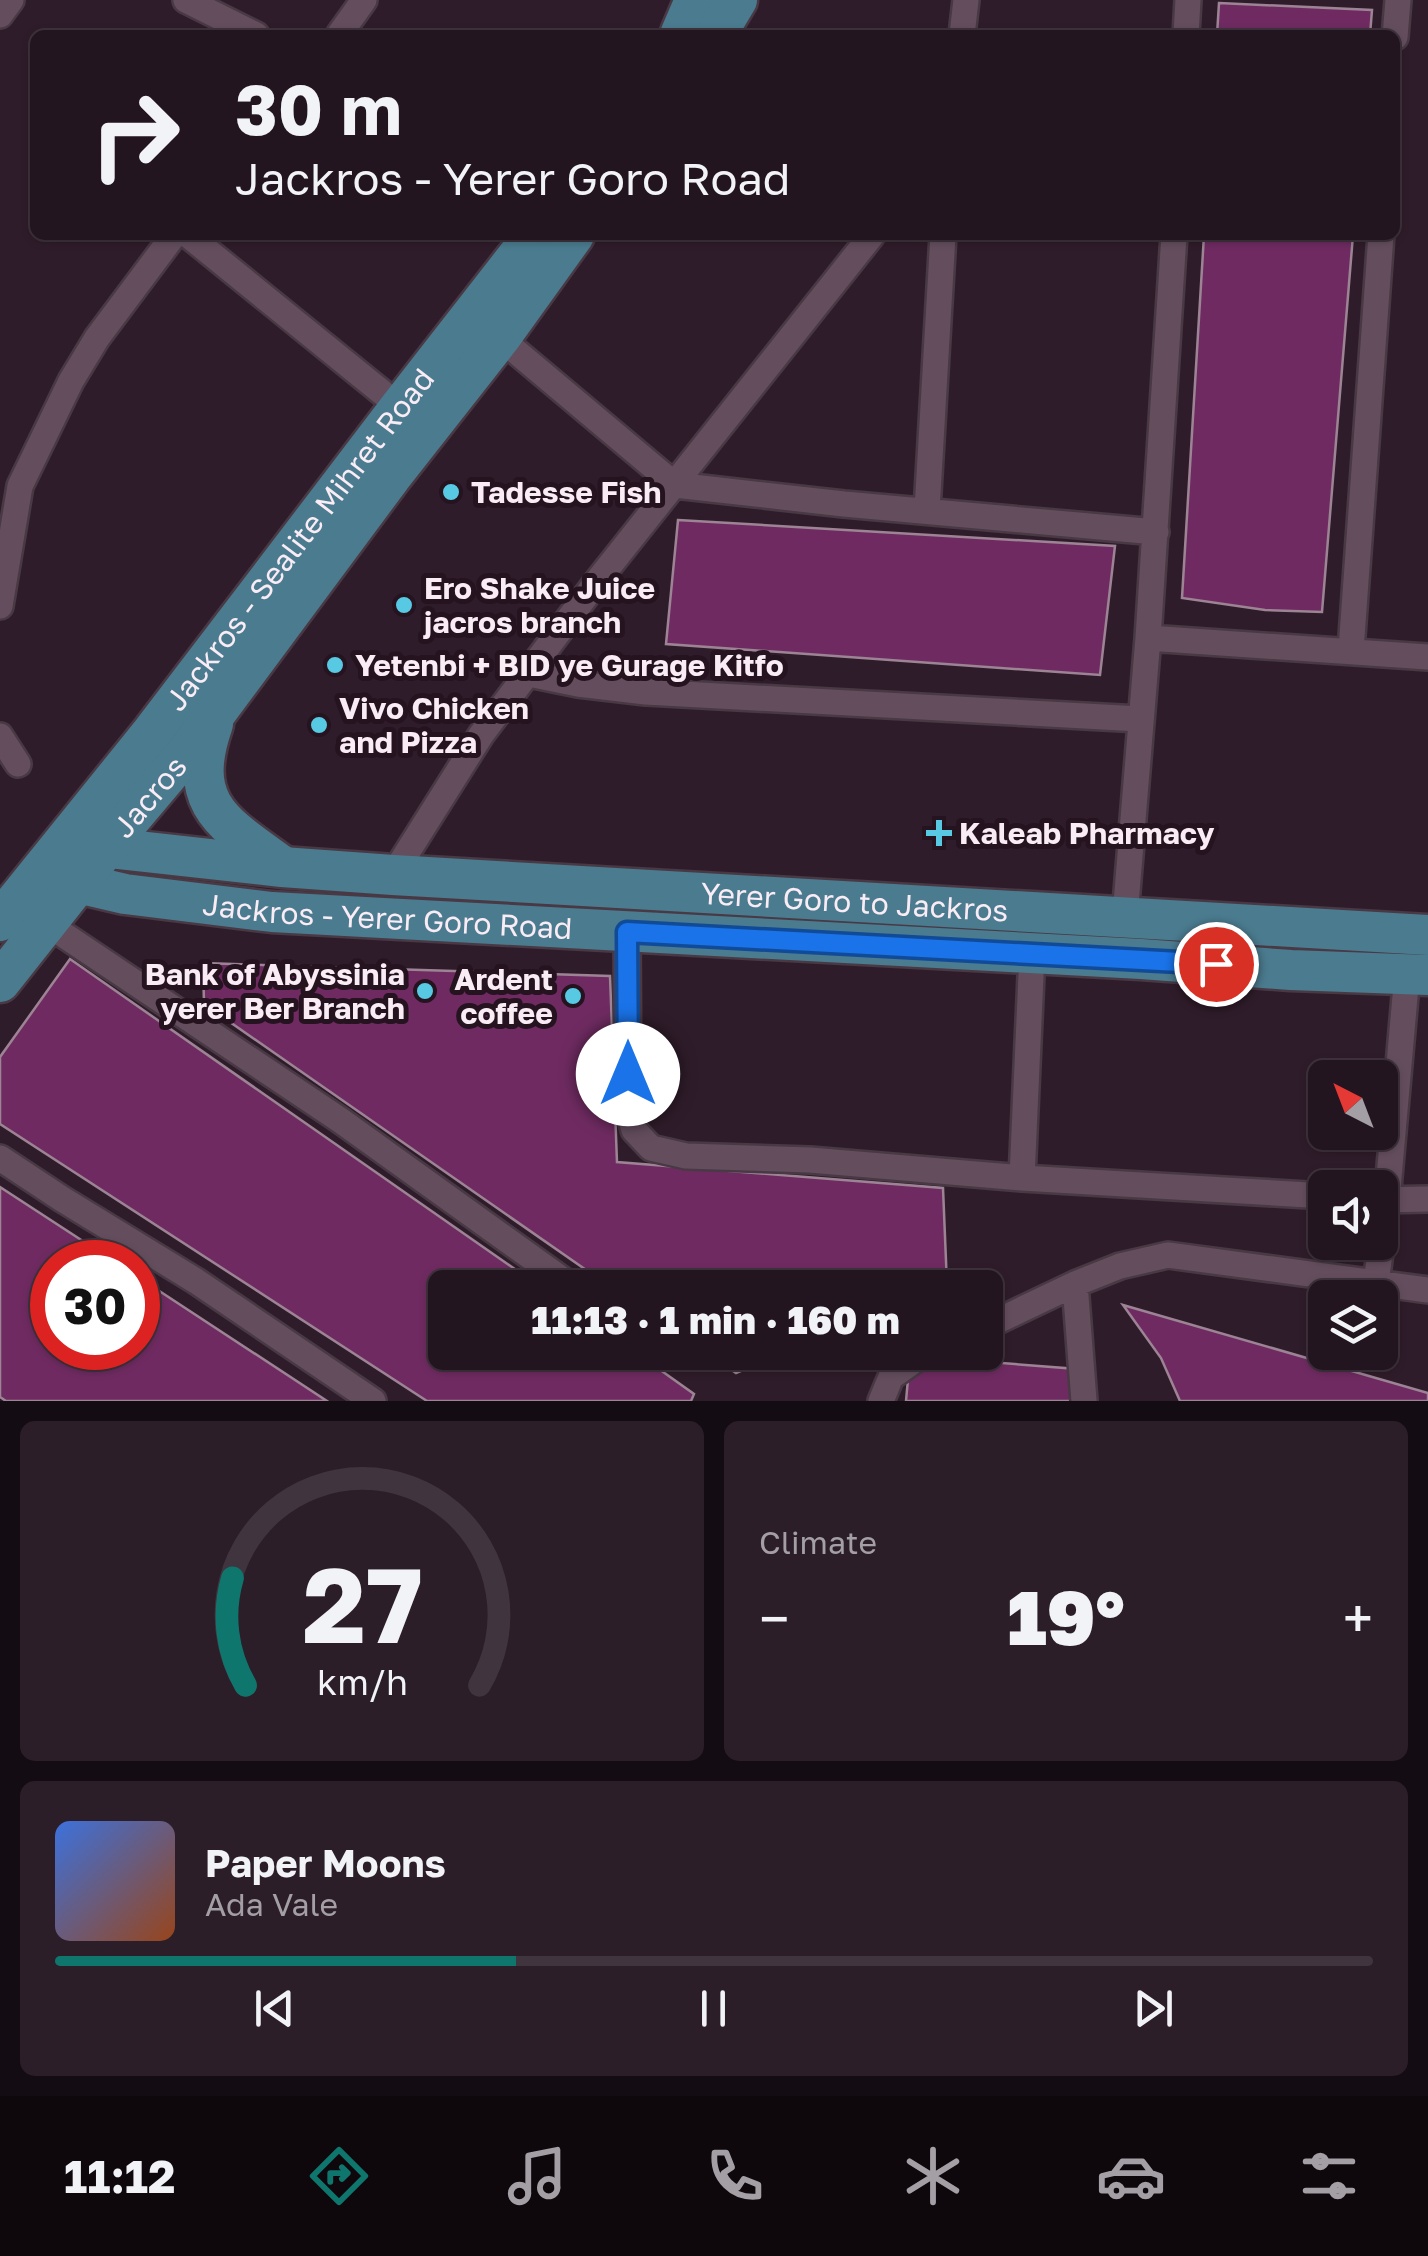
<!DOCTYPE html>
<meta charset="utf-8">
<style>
:root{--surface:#231520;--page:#2b1e29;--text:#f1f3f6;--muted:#a39fa5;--line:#40343e;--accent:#0f766e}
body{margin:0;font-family:"Golos Text",sans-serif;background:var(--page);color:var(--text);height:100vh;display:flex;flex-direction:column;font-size:38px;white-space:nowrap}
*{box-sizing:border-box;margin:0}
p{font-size:32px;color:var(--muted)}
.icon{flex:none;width:55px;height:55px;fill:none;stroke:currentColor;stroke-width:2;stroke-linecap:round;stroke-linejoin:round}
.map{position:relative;height:1401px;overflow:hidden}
.details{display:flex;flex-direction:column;gap:20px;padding:20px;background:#130c12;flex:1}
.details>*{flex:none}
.top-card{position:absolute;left:30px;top:30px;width:1370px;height:210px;border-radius:15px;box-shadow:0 2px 8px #0004,0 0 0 2px var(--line);background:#231520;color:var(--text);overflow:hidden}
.needle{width:65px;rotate:318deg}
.fabs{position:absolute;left:1308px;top:1060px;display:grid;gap:20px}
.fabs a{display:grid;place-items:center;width:90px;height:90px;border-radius:15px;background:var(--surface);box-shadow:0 2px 8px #0004,0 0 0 2px var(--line);font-size:50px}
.speed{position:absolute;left:30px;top:1240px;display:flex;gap:20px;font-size:50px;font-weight:700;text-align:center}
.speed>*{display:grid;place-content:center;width:130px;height:130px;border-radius:50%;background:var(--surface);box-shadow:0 2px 8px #0004,0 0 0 2px var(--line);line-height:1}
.speed .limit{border:15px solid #d22;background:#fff;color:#111}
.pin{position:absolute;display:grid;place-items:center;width:85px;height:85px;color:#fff;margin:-42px;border:5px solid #fff;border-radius:50%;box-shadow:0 2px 10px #0007}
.me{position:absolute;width:110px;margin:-55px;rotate:0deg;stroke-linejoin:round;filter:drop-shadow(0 0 8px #0008)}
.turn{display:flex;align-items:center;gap:35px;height:210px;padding:0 40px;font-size:45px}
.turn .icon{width:130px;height:130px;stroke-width:2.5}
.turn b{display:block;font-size:70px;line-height:85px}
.big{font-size:75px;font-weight:800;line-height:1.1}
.details .widget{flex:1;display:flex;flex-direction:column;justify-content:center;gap:15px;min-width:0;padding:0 35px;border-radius:15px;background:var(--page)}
.details .dial{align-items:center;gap:0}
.dial svg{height:260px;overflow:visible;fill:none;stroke:var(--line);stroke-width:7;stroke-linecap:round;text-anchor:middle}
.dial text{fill:var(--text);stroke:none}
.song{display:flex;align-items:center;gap:30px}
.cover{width:120px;height:120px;border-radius:15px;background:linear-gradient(135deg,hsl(220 70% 55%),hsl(20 70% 35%))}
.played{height:10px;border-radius:5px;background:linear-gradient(90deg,var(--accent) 35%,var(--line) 35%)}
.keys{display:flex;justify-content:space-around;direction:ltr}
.heat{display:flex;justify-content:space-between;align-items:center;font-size:55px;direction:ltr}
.details .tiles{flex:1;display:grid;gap:20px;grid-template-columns:1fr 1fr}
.widget:last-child{grid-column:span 2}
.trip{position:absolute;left:428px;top:1270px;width:575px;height:100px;border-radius:15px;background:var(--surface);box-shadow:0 2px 8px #0004,0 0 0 2px var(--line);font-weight:800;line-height:100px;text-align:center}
.tab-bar{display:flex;height:160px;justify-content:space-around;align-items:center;background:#0e080d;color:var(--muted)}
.tab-bar .icon{width:70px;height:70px}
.tab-bar .selected{color:var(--accent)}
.tab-bar b{font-size:45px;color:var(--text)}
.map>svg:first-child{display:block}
.building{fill:#6f2b61;stroke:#9c8495;stroke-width:2.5}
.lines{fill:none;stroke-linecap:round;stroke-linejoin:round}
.minor-casing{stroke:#483945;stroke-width:30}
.primary-casing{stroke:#483945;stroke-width:45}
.minor{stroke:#644e5e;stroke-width:25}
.primary{stroke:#4b7b8f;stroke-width:40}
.route-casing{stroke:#114b97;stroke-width:25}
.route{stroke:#1a73e8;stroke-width:18}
.poi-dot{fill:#58c9e3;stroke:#251320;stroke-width:4}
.labels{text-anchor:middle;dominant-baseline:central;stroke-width:10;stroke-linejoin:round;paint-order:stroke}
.poi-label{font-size:30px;font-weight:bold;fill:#f9ecf5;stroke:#251320;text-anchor:start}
.street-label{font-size:30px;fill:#f9ecf5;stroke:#251320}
</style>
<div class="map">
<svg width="1428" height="1401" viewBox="0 0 1428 1401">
<rect width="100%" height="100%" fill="#2f1c2a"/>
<path class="building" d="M 1219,3 L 1372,10 L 1370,35 L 1217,35 Z
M 1204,235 L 1353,235 L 1322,612 L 1265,610 L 1182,598 Z
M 678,520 L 1115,546 L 1100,675 L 666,644 Z
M 70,959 L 542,1288 L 445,1288 L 445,1352 L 635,1352 L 694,1394 L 691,1401 L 427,1401 L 0,1124 L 0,1057 Z
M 203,963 L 610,976 L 617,1162 L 943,1188 L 947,1285 L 941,1288 L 612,1288 L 204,1004 Z
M 0,1187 L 115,1262 L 52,1262 L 52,1348 L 138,1348 L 138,1277 L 327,1401 L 6,1401 L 0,1397 Z
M 1123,1305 L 1428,1393 L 1428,1401 L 1180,1401 L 1161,1358 Z
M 706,1352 L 786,1352 L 736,1373 Z
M 950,1359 L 1077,1369 L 1075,1401 L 906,1401 L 909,1368 Z"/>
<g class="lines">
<g class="minor-casing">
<path id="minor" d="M 186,0 L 256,35
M 0,15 L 11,0
M 339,35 L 364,0
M 962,35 L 966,0
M 1186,35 L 1188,0
M 1395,37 L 1398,0
M 188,235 L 400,407
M 500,338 L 675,485 L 844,504 L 1156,532
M 927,510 L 943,235
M 0,606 L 20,486 L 71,381 L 97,338 L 174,235
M 1148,638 L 1428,657
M 1351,650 L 1381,235
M 529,674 L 578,684 L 646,692 L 1140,719
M 0,736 L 18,764
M 393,875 L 481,735 L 595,584 L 872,235
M 1125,916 L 1148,638 L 1174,235
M 46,923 L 340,1120 L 574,1288
M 627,932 L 628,1109 L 634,1130 L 651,1148 L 686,1156 L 810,1160 L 1022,1178 L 1325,1196
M 0,1158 L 62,1199 L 196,1281 L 373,1401
M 1022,1178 L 1032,953
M 1380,1200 L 1428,1199
M 1376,1283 L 1387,1200 L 1407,974
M 1075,1284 L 1084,1401
M 985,1327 L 1075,1284 L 1120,1266 L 1168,1255 L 1428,1290
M 881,1401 L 891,1377 L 926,1352"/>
</g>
<g class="primary-casing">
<g id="primary">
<path d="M 680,35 L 695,0"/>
<path d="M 716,35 L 737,0"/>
<path d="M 213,724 C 185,804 223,823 281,865"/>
<path id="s1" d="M 65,843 L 282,867 L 393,875 L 1428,935"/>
<path id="s2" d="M 39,874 L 125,894 L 272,912 L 1141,959 L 1291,970 L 1428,975"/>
<path id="s3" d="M 0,921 L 153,731 L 400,407 L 534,235"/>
<path id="s4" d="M 0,982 L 106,848 L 187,752 L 391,477 L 500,338 L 574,235"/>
</g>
</g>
<use href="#minor" class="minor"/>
<use href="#primary" class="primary"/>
</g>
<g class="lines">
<g class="route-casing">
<path id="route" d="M 628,1074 L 627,932 L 1216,964"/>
</g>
<use href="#route" class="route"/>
</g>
<g class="poi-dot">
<circle cx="451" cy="492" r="10"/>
<circle cx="404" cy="605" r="10"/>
<circle cx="335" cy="665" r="10"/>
<circle cx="319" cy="725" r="10"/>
<path d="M934 818h10v10h10v10h-10v10h-10v-10h-10v-10h10z"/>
<circle cx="425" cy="991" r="10"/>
<circle cx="573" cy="996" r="10"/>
</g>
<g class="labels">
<g class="poi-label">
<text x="471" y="492">Tadesse Fish</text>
<text x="424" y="588">Ero Shake Juice<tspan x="424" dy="34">jacros branch</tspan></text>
<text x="355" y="665">Yetenbi + BID ye Gurage Kitfo</text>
<text x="339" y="708">Vivo Chicken<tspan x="339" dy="34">and Pizza</tspan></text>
<text x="959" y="833">Kaleab Pharmacy</text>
<text x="405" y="974" text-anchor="end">Bank of Abyssinia<tspan x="405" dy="34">yerer Ber Branch</tspan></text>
<text x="553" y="979" text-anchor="end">Ardent<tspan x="553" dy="34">coffee</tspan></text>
</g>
<g class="street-label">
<text stroke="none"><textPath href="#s3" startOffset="485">Jackros - Sealite Mihret Road</textPath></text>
<text stroke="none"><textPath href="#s4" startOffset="238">Jacros</textPath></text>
<text stroke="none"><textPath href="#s1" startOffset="792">Yerer Goro to Jackros</textPath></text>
<text stroke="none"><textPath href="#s2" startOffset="352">Jackros - Yerer Goro Road</textPath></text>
</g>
</g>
</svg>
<div class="fabs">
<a><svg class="needle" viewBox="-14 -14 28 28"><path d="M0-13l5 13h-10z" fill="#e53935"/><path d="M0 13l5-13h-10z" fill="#a39fa5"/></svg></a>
<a><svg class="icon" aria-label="sound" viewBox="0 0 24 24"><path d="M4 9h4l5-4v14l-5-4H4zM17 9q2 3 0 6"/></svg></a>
<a><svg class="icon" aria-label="layers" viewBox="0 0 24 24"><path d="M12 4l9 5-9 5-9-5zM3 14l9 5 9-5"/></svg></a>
</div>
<div class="speed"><div class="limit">30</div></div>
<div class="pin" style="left:1216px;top:964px;background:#d93025"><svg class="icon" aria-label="arrive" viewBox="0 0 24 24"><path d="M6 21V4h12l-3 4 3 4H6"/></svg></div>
<svg class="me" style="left:628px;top:1074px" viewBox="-20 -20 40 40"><circle r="19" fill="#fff"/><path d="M0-13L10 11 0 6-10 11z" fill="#1a73e8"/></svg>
<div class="trip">11:13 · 1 min · 160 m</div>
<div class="top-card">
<div class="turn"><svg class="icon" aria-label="right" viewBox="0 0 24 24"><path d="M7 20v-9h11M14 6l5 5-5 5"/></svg><div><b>30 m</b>Jackros - Yerer Goro Road</div></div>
</div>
</div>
<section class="details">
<div class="tiles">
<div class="widget dial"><svg viewBox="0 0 100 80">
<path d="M14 69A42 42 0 1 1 86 69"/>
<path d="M14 69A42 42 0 0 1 10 36" stroke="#0f766e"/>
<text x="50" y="56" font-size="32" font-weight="700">27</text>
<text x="50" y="72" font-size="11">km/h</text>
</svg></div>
<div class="widget"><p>Climate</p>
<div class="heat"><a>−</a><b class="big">19°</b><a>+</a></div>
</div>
<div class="widget">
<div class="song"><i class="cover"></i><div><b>Paper Moons</b><p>Ada Vale</p></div></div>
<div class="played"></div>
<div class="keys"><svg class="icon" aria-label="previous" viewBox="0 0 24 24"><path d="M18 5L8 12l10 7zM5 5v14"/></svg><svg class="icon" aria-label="pause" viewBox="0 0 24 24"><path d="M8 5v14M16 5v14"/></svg><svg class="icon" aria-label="next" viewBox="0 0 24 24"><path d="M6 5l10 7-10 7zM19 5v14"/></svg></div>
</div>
</div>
</section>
<nav class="tab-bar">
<b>11:12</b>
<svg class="icon selected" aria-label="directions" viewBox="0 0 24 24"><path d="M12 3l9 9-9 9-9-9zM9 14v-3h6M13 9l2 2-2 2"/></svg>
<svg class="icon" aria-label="music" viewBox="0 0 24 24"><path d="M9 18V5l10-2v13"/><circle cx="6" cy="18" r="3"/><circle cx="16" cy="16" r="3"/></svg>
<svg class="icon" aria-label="phone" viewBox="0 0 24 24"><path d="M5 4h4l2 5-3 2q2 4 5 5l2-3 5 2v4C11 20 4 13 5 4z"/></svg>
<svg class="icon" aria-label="climate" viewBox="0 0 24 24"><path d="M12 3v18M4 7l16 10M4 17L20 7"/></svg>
<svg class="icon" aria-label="car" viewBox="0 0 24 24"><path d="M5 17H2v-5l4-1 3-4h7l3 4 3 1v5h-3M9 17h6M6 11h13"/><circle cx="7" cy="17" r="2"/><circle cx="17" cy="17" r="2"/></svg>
<svg class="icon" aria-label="filters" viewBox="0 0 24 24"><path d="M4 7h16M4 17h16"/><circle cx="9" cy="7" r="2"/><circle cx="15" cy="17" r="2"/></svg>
</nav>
